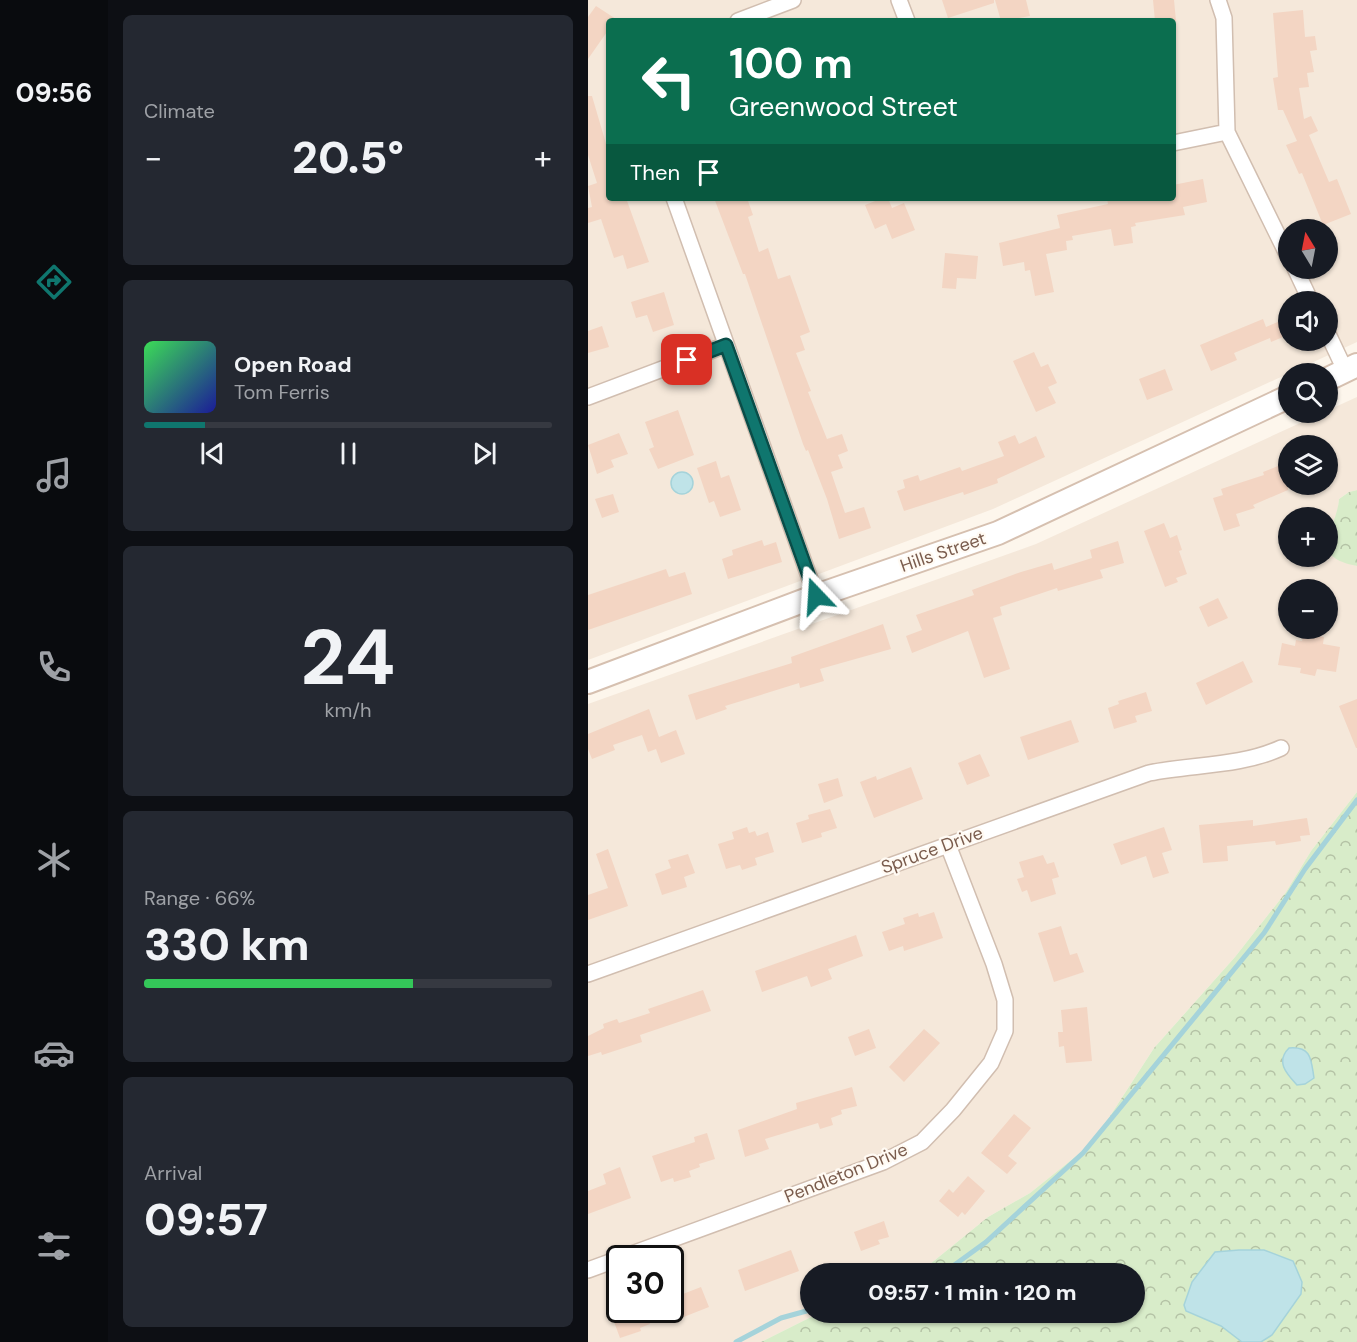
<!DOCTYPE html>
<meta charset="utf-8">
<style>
:root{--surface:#171b24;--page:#242831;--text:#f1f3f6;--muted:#9ea1a6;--line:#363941;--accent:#0f766e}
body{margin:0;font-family:"DM Sans",sans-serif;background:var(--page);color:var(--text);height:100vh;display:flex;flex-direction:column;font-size:22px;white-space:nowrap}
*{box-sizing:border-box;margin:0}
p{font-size:20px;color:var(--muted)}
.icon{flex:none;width:33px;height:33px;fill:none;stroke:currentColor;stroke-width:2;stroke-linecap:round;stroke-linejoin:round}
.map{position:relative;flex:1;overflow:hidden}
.sheet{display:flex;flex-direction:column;gap:15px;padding:15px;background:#0d0f14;width:480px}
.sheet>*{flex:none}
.hud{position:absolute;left:18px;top:18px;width:570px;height:183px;border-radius:6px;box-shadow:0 2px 4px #0004;background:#0b6e4f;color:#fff;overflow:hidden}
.needle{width:39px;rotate:350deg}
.buttons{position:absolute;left:690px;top:219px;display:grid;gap:12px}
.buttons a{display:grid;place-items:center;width:60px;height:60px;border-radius:50%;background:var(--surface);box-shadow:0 2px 4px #0004;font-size:30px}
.speed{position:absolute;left:18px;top:1245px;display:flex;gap:12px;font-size:30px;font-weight:700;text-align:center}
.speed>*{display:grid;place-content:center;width:78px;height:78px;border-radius:50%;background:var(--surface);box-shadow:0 2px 4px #0004;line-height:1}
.speed .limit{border:3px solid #111;border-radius:9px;background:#fff;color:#111}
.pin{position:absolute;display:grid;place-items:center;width:51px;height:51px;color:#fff;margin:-26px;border-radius:12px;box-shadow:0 3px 9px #0006}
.me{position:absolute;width:66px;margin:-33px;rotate:340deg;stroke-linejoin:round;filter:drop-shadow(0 0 4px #0008)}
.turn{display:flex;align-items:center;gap:21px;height:126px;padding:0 24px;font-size:27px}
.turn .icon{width:78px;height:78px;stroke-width:2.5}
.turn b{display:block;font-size:42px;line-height:51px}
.then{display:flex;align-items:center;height:57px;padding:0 24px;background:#0003;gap:12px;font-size:22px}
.big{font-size:45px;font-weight:800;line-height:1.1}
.sheet .card{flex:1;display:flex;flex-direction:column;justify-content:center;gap:9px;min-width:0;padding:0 21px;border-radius:9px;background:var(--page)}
.sheet .dial{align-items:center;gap:0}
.dial b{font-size:78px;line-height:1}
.song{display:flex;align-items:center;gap:18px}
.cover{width:72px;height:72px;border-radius:9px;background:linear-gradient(135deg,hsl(130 70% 55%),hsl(240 70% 35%))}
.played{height:6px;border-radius:3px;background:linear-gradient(90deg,var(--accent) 15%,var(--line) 15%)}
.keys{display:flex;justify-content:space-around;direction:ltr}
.heat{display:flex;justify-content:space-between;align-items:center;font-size:33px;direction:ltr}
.charge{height:9px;border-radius:4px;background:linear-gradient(90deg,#34c759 66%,var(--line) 0)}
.trip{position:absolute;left:212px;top:1263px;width:345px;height:60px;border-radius:30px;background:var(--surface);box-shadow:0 2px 4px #0004;font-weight:800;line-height:60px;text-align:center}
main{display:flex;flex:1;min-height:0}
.tab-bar{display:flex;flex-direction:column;width:108px;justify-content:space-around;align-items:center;background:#090b0e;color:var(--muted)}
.tab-bar .icon{width:42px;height:42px}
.tab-bar .current{color:var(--accent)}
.tab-bar b{font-size:27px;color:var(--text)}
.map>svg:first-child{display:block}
.residential{fill:#f5e8da;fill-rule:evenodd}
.forest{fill:url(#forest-crowns)}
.water{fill:#bfe3e8;stroke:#a5d3da;stroke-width:1.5}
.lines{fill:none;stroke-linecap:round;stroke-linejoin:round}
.stream{stroke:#a5d3da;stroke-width:5}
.building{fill:#f3d5c3}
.street-casing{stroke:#d1beb0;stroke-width:18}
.secondary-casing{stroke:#d6c0b0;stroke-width:26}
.street{stroke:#fff;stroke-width:15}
.secondary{stroke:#fff;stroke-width:22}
.route-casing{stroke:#0a4d48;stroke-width:15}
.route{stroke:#0f766e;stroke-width:10}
.labels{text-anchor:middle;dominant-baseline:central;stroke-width:4.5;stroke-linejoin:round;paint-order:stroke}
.street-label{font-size:18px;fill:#7a5c4d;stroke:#fffaf3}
</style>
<main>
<nav class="tab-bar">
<b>09:56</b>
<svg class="icon current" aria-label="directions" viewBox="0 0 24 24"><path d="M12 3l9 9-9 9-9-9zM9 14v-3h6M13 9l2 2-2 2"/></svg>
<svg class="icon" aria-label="music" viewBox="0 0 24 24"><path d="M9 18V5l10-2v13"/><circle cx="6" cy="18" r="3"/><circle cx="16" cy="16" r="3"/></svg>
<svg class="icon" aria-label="phone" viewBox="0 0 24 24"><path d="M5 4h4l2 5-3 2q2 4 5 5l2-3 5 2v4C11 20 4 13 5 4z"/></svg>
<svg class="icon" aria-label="climate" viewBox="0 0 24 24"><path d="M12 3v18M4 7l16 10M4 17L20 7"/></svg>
<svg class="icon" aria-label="car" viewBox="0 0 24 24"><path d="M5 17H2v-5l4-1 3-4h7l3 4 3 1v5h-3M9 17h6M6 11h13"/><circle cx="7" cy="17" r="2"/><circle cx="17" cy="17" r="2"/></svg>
<svg class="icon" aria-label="filters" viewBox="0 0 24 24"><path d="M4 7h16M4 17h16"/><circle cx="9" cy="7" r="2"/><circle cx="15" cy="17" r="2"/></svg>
</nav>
<section class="sheet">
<div class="card"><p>Climate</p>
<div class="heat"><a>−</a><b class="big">20.5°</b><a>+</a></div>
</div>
<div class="card">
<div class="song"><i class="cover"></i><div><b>Open Road</b><p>Tom Ferris</p></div></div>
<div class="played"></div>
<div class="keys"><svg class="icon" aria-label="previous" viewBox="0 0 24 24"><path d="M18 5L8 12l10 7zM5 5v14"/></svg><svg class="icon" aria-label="pause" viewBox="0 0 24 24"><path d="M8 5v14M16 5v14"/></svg><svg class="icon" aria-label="next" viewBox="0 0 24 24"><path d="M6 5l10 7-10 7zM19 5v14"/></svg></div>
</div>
<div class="card dial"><b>24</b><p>km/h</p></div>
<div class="card"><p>Range · 66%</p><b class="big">330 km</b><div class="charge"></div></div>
<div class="card"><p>Arrival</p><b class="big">09:57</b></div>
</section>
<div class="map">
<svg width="769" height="1342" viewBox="0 0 769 1342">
<defs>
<pattern id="forest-crowns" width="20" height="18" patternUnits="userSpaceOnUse" patternTransform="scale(1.5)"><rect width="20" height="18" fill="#d8ecc9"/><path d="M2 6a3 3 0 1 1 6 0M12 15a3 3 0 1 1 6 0" fill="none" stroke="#b4c2a5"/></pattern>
</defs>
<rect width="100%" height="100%" fill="#fdf6ec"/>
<path class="residential" d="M 0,0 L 769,0 L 769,342 L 405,509 L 0,660 ZM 21,21 L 585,21 L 585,198 L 21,198 ZM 700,230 L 740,230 L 740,268 L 700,268 ZM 700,302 L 740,302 L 740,340 L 700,340 Z
M 769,397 L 769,490 L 761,492 L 751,499 L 750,512 L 740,533 L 740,518 L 700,518 L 700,556 L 740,556 L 740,544 L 745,557 L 769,566 L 769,792 L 723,851 L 698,892 L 647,957 L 566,1048 L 513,1130 L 497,1149 L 442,1193 L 400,1217 L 331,1273 L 222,1274 L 222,1312 L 231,1313 L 173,1342 L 0,1342 L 0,704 L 448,544 ZM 700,446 L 740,446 L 740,484 L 700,484 ZM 700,590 L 740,590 L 740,628 L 700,628 ZM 32,1258 L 82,1258 L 82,1310 L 32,1310 Z"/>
<path class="forest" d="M 769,490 L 769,566 C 717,556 749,530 751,499 L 761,492 Z
M 769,792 L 769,1342 L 173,1342 L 231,1313 L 546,1312 L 546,1274 L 331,1273 L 400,1217 L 442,1193 L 497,1149 L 513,1130 L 566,1048 L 647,957 L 698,892 L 723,851 Z"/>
<path class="water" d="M83 483a11 11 0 1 1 22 0a11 11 0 1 1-22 0Z
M 701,1048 C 724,1046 723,1060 726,1078 L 717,1084 L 709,1085 C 699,1074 687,1062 701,1048 Z
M 651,1250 L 676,1250 L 705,1261 L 714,1282 L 713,1294 L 684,1335 L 673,1342 L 654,1342 L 633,1326 L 598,1311 L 596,1305 L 604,1282 L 627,1252 Z"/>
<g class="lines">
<path class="stream" d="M 354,1274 L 398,1242 L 495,1153 L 676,933 L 717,869 L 769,800
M 148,1342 L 193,1318 L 222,1310"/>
</g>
<path class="building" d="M 354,0 L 406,0 L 406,3 L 360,18 Z
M 407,0 L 438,0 L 442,16 L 413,21 Z
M 565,0 L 586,0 L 588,21 L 567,21 Z
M 8,6 L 28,19 L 21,21 L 21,29 L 0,59 L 0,17 Z
M 715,10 L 717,37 L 727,36 L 729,50 L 722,51 L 726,72 L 719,73 L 721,87 L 711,88 L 716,119 L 723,116 L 730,131 L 721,135 L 741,182 L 749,179 L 763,214 L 735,225 L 714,173 L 711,174 L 698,145 L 709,141 L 695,110 L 690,110 L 685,78 L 690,77 L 685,13 Z
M 0,96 L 4,96 L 21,154 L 21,198 L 38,198 L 61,262 L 39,269 L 35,255 L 26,258 L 13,219 L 0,223 L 0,208 L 4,207 L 0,186 L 9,183 L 0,155 Z
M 615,179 L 619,202 L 595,207 L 597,215 L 547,223 L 548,226 L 543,227 L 545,243 L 526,246 L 523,229 L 484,236 L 485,240 L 478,241 L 479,250 L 458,254 L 466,292 L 447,296 L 442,270 L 437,271 L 436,262 L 415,266 L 411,243 L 472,228 L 469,215 L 520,204 L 519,199 L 527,198 L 585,198 L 585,185 Z
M 126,198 L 159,198 L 165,215 L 160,217 L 171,252 L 180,248 L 190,279 L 202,275 L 222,332 L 212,336 L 217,350 L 208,353 L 223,391 L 220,392 L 239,439 L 254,434 L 260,451 L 250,455 L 255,468 L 243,472 L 257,513 L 276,507 L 283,528 L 251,539 L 239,499 L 220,450 L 218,451 L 215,444 L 157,274 L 155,274 Z
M 295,198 L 300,198 L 304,208 L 316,203 L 327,230 L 304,239 L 298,224 L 287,229 L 277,205 Z
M 357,253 L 390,256 L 388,279 L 369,278 L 368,289 L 354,288 Z
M 76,292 L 86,325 L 65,332 L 59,315 L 48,318 L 43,302 Z
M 675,319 L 678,327 L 697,319 L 700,335 L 683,342 L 682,338 L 646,353 L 649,360 L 623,371 L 612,345 Z
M 14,326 L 21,347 L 0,353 L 0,331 Z
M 446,352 L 453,367 L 460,364 L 469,383 L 460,387 L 468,403 L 448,412 L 425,361 Z
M 577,369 L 585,390 L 559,400 L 551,379 Z
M 90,410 L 106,455 L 70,469 L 61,449 L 66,447 L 57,422 Z
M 31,433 L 40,454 L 23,460 L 26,467 L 9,474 L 0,445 Z
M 427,435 L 431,444 L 448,436 L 457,457 L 409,479 L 410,483 L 376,495 L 375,492 L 316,511 L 309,491 L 317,488 L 315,480 L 330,475 L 332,481 L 372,467 L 374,471 L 416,456 L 410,442 Z
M 128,461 L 133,478 L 141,475 L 153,510 L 132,517 L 126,501 L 121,503 L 109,468 Z
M 700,462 L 700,490 L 665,505 L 667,508 L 648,514 L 652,526 L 636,531 L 625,498 L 635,495 L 633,489 L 676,475 L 675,472 Z
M 25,494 L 31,512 L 14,518 L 7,499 Z
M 576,523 L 582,538 L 589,535 L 594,550 L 591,551 L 599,574 L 588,578 L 590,582 L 577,587 L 556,531 Z
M 174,540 L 176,546 L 188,542 L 194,562 L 140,579 L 134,559 L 145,555 L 144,550 Z
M 530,541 L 536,563 L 512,570 L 515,578 L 470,591 L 469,588 L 412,607 L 414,615 L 405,618 L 422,669 L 396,678 L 380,631 L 324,653 L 318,636 L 334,630 L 328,615 L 386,595 L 384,590 L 433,572 L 464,563 L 466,570 L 504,558 L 502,550 Z
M 78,569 L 81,577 L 97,572 L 104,594 L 0,630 L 0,595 Z
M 630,598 L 640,618 L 620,627 L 611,607 Z
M 295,624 L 303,649 L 232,669 L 236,681 L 212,688 L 211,683 L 137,706 L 139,709 L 108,720 L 100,695 L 204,663 L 203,657 Z
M 716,634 L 736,637 L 735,644 L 752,647 L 748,672 L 729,669 L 727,676 L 712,673 L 713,668 L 690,665 L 694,643 L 707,646 L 708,640 L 714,641 Z
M 655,661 L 665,682 L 618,705 L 608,683 Z
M 558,692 L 564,711 L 547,716 L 549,722 L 526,729 L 520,708 L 531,704 L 530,701 Z
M 769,699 L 769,748 L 768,748 L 751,706 Z
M 61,709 L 71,737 L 88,730 L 97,754 L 73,763 L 68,749 L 60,752 L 54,735 L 25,745 L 27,750 L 4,759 L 0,749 L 0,734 Z
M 483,720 L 491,742 L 440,760 L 432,737 Z
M 392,754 L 402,776 L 379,785 L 370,763 Z
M 323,767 L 335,799 L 286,818 L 272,782 L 288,776 L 289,780 Z
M 250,778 L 255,796 L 236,803 L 230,784 Z
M 242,809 L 249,828 L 233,833 L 234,837 L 214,843 L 208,823 L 221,819 L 220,815 Z
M 719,818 L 722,835 L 712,836 L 713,841 L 688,845 L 687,841 L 639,846 L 640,861 L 615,863 L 611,825 L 665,820 L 665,826 Z
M 159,827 L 161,833 L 167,831 L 169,836 L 180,832 L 186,852 L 167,858 L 169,865 L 154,870 L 152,865 L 138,869 L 130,844 L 146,839 L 144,832 Z
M 576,827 L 584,850 L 574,853 L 581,873 L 565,878 L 558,856 L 533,865 L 525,844 Z
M 20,849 L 40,906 L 0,920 L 0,895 L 20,888 L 8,854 Z
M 100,854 L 107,873 L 96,877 L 99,887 L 74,895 L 67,874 L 83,868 L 80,860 Z
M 455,855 L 459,864 L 466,862 L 471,877 L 464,879 L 468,894 L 443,902 L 439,890 L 434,892 L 429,879 L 436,877 L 431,862 Z
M 346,912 L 355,938 L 316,951 L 315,946 L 301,951 L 294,932 L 317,924 L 315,918 L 330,913 L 331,917 Z
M 473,926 L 482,955 L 489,953 L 496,972 L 466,982 L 450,933 Z
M 268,935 L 275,956 L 240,969 L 244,979 L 223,987 L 219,976 L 174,992 L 167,971 Z
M 115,990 L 123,1011 L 52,1035 L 54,1042 L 14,1055 L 13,1052 L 0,1056 L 0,1036 L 16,1028 L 15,1024 L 29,1019 L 31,1023 L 62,1013 L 60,1009 Z
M 499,1007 L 504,1061 L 478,1063 L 476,1046 L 471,1047 L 470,1032 L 475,1032 L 473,1010 Z
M 281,1029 L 288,1048 L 267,1056 L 260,1037 Z
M 336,1029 L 352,1043 L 316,1082 L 301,1067 Z
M 264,1087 L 269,1106 L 253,1110 L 254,1114 L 243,1118 L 245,1125 L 232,1129 L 230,1123 L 177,1139 L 181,1149 L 157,1157 L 150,1130 L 209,1109 L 208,1103 Z
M 426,1114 L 443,1128 L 420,1156 L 429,1163 L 419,1174 L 393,1153 Z
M 119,1133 L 127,1159 L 111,1164 L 112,1167 L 101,1171 L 103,1177 L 86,1182 L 85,1178 L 73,1182 L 64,1156 L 107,1142 L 106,1137 Z
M 32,1167 L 43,1198 L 0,1214 L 0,1191 L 18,1184 L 15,1174 Z
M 380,1176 L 397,1191 L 377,1215 L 374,1212 L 370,1217 L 351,1201 L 361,1189 L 365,1193 Z
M 296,1221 L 301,1237 L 290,1240 L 292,1244 L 273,1251 L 266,1232 Z
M 203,1250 L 211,1271 L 157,1291 L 150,1270 Z
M 113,1287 L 121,1307 L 88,1320 L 86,1315 L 82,1316 L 82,1299 Z
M 52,1310 L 56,1310 L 62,1324 L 52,1328 L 53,1331 L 32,1338 L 25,1319 Z"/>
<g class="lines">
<g class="street-casing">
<path id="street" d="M 311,0 L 319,21
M 630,0 L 636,18 L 639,132 L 700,256
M 150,21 L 205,0
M 585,143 L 639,132
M 86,198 L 228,596
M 707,268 L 723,302
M 740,334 L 757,370
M 0,397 L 138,345
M 0,974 L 561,773 C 605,764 651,767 693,748
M 0,1270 L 295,1162 L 334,1142 L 365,1110 L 403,1063 L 417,1031 L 417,1000 L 406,964 L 360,845"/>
</g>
<g class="secondary-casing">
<path id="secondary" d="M 740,379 L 769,365
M 0,682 L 228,596 L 410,533 L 700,397"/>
</g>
<use href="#street" class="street"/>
<use href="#secondary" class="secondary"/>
</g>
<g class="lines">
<g class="route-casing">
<path id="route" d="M 99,360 L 138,345 L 228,596"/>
</g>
<use href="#route" class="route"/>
</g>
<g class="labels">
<g class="street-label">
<text transform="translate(355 552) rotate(-19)">Hills Street</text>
<text transform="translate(344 850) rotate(-20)">Spruce Drive</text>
<text transform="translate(258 1173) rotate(-22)">Pendleton Drive</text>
</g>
</g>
</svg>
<div class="buttons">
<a><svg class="needle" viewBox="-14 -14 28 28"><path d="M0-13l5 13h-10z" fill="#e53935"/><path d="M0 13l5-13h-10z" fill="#9ea1a6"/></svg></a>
<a><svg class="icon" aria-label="sound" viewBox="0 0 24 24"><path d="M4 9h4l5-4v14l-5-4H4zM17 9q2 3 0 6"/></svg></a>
<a><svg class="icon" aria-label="search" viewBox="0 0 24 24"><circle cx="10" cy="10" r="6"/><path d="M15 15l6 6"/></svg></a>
<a><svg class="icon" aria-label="layers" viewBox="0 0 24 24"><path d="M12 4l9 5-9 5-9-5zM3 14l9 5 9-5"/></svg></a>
<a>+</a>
<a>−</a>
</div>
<div class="speed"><div class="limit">30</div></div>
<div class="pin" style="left:99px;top:360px;background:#d93025"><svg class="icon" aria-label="arrive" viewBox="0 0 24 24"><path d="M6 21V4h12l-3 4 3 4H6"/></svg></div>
<svg class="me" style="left:228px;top:596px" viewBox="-20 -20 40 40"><path d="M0-17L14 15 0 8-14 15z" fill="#0f766e" stroke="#fff" stroke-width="4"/></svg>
<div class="trip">09:57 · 1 min · 120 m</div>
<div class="hud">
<div class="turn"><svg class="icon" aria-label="left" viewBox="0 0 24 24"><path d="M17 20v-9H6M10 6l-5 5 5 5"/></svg><div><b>100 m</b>Greenwood Street</div></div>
<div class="then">Then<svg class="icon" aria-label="arrive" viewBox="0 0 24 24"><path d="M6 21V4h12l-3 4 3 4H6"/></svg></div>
</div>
</div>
</main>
